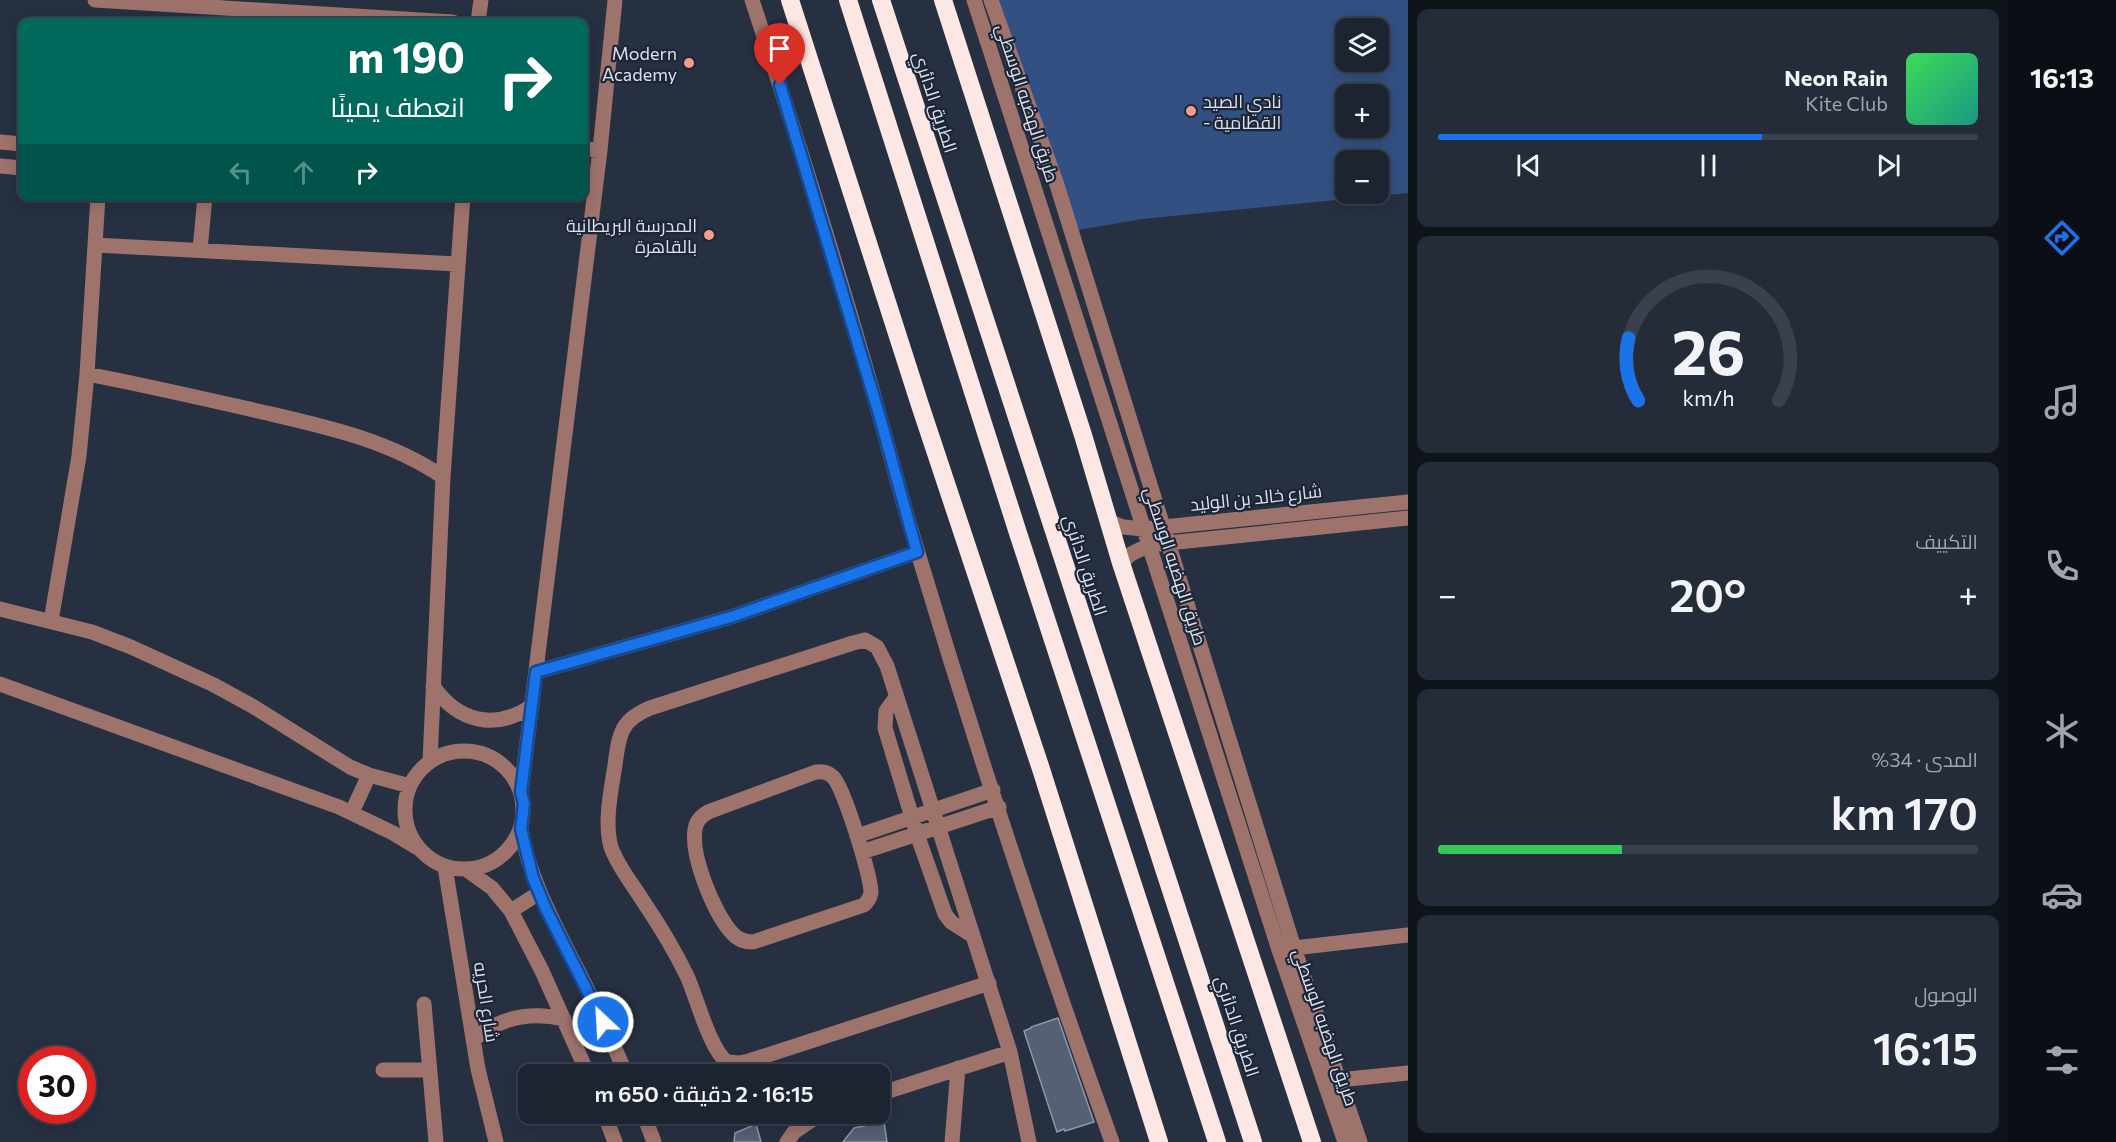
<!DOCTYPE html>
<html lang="ar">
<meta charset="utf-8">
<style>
:root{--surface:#1c2431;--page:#252c39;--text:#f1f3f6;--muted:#a0a4ab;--line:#3a414d;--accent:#1a73e8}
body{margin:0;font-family:Commissioner,Cairo,sans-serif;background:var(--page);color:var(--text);direction:rtl;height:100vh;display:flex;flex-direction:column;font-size:22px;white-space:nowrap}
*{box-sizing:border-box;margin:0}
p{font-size:20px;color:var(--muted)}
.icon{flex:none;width:33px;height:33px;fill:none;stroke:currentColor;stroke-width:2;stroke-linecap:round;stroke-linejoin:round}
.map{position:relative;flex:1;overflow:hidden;direction:ltr}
.details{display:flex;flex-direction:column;gap:9px;padding:9px;background:#0f141b;width:600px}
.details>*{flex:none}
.top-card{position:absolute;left:18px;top:18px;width:570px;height:183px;border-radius:12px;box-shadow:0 3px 15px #0003,0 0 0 2px var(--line);direction:rtl;background:#00695c;color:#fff;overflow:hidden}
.fabs{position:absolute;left:1335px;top:18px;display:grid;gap:12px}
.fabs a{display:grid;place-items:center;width:54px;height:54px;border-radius:12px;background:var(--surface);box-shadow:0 3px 15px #0003,0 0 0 2px var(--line);font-size:30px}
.speed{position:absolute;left:18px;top:1046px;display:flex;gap:12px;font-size:30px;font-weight:700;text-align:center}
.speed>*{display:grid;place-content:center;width:78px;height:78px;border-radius:50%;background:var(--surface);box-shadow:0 3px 15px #0003,0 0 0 2px var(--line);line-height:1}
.speed .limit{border:9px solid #d22;background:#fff;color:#111}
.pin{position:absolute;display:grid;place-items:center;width:51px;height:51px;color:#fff;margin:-62px -26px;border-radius:50% 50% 50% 0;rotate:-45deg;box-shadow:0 0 6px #0007}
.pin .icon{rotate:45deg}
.me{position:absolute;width:66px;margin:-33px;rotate:335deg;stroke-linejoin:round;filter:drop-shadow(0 0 4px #0008)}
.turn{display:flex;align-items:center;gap:21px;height:126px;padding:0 24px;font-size:27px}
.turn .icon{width:78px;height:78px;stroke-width:2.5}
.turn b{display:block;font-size:42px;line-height:51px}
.lanes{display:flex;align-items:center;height:57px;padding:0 24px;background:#0003;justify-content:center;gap:30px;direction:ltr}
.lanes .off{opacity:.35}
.big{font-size:45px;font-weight:600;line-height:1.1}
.details .card{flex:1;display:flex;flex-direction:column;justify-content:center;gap:9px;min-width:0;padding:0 21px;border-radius:12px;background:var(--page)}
.details .dial{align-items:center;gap:0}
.dial svg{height:156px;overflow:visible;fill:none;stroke:var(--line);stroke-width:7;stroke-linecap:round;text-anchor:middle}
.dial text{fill:var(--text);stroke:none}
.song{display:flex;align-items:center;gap:18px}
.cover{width:72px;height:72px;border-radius:9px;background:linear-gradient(135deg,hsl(130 70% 55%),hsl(170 70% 35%))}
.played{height:6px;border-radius:3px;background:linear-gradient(90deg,var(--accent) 60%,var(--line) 60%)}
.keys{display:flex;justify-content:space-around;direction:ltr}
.heat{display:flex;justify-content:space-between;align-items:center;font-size:33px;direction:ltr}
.charge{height:9px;border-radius:4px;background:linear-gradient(90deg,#34c759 34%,var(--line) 0)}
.trip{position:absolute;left:518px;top:1064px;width:372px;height:60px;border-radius:12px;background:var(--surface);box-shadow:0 3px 15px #0003,0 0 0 2px var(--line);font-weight:600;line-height:60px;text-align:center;direction:rtl}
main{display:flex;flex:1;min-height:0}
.tab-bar{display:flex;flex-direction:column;width:108px;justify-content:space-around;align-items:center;background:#0b0e14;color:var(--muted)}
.tab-bar .icon{width:42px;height:42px}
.tab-bar .on{color:var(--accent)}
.tab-bar b{font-size:27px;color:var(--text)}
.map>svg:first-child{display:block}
.green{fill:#335083;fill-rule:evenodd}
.building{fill:#556073;stroke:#8b98ad;stroke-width:1.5}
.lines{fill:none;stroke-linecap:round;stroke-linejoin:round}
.minor{stroke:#9d736c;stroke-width:15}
.highway{stroke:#fde7e4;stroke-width:18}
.route-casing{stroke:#114b97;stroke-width:15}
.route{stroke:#1a73e8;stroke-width:10}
.poi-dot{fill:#f59c90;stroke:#1c2637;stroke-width:2}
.labels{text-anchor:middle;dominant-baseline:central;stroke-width:4.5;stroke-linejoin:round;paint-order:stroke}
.poi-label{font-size:18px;fill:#dbe1ec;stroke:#1c2637;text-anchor:end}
.street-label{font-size:18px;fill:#dbe1ec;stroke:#1c2637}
</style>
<main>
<nav class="tab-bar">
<b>16:13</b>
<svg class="icon on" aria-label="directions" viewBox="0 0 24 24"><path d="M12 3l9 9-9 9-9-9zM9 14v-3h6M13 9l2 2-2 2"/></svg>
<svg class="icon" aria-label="music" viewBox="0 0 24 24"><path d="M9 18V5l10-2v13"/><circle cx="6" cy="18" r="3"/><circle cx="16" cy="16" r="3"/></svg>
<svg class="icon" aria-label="phone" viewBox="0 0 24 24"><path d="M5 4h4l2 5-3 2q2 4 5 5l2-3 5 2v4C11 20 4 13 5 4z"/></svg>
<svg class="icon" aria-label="climate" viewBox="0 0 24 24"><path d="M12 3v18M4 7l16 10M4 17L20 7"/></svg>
<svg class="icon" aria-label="car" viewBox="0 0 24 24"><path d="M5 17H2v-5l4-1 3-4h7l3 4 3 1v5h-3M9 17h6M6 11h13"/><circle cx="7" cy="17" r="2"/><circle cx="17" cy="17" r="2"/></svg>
<svg class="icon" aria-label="filters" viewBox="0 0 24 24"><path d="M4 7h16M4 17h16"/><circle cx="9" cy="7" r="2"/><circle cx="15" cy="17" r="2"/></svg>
</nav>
<section class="details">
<div class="card">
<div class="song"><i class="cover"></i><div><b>Neon Rain</b><p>Kite Club</p></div></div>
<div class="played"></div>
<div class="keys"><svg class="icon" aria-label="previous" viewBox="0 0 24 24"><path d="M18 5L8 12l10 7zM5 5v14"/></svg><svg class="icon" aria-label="pause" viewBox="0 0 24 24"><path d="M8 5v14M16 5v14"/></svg><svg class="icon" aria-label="next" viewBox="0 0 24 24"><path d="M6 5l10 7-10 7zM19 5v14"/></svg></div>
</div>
<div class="card dial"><svg viewBox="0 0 100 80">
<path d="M14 69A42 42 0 1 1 86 69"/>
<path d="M14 69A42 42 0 0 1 9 37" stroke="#1a73e8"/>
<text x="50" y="56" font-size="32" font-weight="700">26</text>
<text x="50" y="72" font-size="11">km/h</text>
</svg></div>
<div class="card"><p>التكييف</p>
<div class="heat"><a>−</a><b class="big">20°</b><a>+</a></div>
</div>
<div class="card"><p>المدى · 34%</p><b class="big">170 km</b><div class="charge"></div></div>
<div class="card"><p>الوصول</p><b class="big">16:15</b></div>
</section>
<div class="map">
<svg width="1408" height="1142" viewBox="0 0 1408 1142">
<rect width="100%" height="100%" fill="#263041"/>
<path class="green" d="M 999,0 L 1408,0 L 1408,193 L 1142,219 L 1078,230 ZM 1346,28 L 1378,28 L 1378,62 L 1346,62 ZM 1346,94 L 1378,94 L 1378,128 L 1346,128 ZM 1346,160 L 1378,160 L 1378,194 L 1346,194 Z"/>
<path class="building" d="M 1058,1018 L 1094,1122 L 1065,1131 L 1064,1129 L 1057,1132 L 1024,1031 L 1031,1028 L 1031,1027 Z
M 884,1122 L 887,1142 L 843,1142 L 854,1128 Z
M 756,1124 L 761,1142 L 734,1142 L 735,1133 Z"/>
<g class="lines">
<path class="minor" d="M 95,0 L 453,22
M 752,0 C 797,137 840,275 879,414 C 892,461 904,507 918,553 C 977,751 1042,948 1112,1142
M 974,0 L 1279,950 L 1345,1142
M 991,0 L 1057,185 L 1294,948 L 1360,1142
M 478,22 L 481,0
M 0,142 L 22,144
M 584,149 L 600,150
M 0,166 L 22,168
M 95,245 L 457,264
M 200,250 L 205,196
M 87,374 C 144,385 201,398 258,411 C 322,426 387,439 443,477
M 1110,522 L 1123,527 L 1144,529 L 1408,502
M 1121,563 L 1131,554 L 1149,545 L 1408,518
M 0,609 L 92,632 L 131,647 L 214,685 L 254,707 L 350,767 L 369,775 L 410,786
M 51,621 L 79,456 L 87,374 L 98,196
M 536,672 L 731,617 L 917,552
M 0,684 L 339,807 L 393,833 L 418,848
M 433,686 C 458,722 495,731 532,706
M 896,697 L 886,711 L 885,728 L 917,834 L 945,914 L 951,922 L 973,936
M405 810a59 59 0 1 1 118 0a59 59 0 1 1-118 0Z
M 430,761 L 443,477 L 463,196
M 816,772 C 823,771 828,772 833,777 C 844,787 871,877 871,893 C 870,898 868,901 864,905 L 753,942 C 745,942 738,940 732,933 C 714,913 688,852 696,825 C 698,819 703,815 708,812 Z
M 521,792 L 600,150 L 615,0
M 352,812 L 369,775
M 521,829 C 529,876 550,915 571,957 C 591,995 609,1034 626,1074
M 857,836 L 993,790
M 862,852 L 999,807
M 445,867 L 478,1069 L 496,1142
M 467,870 L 492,888 L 511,911 L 542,971 L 588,1074
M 511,911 L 539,893
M 1285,949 L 1408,935
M 989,983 L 749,1061 L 739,1063 L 727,1062 C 710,1050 697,998 687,976 C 674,949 658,923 641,898 C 631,882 617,865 611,847 C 604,822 611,791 615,765 C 619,736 619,721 650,708 L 853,643 L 865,640 L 877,647 L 887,666 L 1010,1052 L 1029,1142
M 424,1004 L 436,1142
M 473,1040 C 500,1017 530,1011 564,1019
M 383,1070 L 428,1070
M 1338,1080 L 1408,1073
M 879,1094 L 1010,1052
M 604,1113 L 615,1142
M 643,1113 L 654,1142
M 787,1142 L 794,1132 L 822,1113
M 952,1142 L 958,1068"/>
<path class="highway" d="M 790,0 L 920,405 L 1041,769 L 1159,1142
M 848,0 L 1018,533 L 1217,1142
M 881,0 L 1253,1142
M 943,0 L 1083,435 L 1121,563 L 1312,1142"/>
</g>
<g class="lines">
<g class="route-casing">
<path id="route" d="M 603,1022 L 546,909 L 533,878 L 521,829 L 524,804 L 521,792 L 536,672 L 731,617 L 917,552 L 879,414 L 780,85"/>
</g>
<use href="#route" class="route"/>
</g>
<g class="poi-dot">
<circle cx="689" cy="63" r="6"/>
<circle cx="1191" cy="111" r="6"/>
<circle cx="709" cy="235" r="6"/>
</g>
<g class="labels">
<g class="poi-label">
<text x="677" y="53">Modern<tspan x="677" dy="21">Academy</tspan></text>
<text x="1203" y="101" text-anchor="start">نادي الصيد<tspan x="1203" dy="21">- القطامية</tspan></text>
<text x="697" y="225">المدرسة البريطانية<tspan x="697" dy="21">بالقاهرة</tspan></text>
</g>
<g class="street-label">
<text transform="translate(936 102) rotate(72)">الطريق الدائري</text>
<text transform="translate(1028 103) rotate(72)">طريق الهضبه الوسطي</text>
<text transform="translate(1256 497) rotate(-6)">شارع خالد بن الوليد</text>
<text transform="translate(1086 565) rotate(72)">الطريق الدائري</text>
<text transform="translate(1176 566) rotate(72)">طريق الهضبه الوسطي</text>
<text transform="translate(487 1002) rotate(81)">شارع الحريه</text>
<text transform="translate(1238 1026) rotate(72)">الطريق الدائري</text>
<text transform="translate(1326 1027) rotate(71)">طريق الهضبه الوسطي</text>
</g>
</g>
</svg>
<div class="fabs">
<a><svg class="icon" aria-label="layers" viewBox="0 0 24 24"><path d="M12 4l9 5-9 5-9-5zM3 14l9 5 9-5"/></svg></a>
<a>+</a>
<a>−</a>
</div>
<div class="speed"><div class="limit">30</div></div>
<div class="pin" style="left:780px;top:85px;background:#d93025"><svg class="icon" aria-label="arrive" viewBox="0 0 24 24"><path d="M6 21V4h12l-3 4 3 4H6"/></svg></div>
<svg class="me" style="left:603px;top:1022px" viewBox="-20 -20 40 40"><circle r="17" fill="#1a73e8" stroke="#fff" stroke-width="3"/><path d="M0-11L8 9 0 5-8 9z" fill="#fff"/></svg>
<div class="trip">16:15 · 2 دقيقة · 650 m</div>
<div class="top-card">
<div class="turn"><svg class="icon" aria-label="right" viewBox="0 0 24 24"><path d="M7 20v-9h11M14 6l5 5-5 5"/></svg><div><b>190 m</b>انعطف يمينًا</div></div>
<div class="lanes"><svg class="icon off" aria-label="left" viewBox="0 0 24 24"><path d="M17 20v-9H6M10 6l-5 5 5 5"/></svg><svg class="icon off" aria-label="ahead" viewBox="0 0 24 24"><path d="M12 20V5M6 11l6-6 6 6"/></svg><svg class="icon" aria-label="right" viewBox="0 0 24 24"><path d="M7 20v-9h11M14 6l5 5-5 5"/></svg></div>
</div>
</div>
</main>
